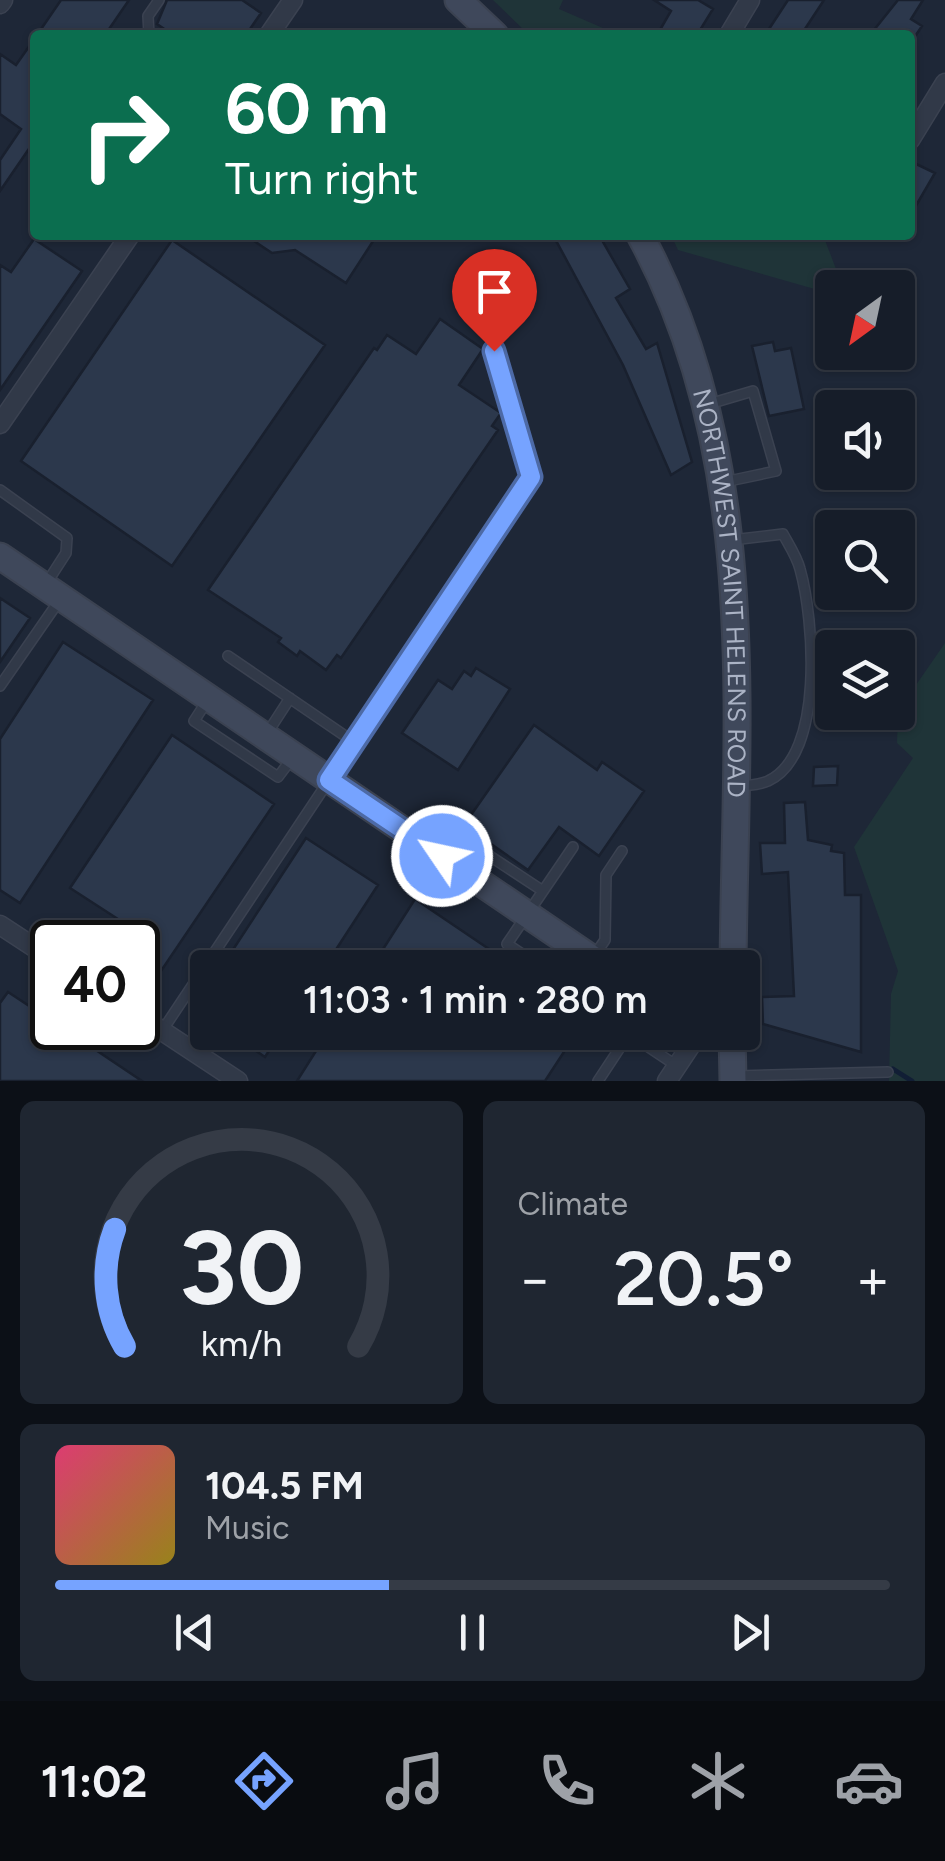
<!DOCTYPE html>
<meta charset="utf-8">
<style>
:root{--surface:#161d29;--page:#1f2631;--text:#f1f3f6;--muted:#9ea2a8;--line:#353b46;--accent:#76a3ff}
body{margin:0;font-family:Figtree,sans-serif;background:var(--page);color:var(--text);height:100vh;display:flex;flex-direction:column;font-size:38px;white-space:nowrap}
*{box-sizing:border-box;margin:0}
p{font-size:32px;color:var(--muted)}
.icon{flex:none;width:55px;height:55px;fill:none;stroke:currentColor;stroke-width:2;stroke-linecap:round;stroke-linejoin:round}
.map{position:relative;height:1081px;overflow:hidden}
.panel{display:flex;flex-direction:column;gap:20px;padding:20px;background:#0c1017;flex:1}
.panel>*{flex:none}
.top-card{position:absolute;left:30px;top:30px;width:885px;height:210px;border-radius:10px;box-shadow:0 2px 8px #0004,0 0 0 2px var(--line);background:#0b6e4f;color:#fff;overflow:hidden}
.needle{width:65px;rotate:213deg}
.tools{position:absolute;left:815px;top:270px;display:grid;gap:20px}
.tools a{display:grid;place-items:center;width:100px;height:100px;border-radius:10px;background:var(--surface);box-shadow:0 2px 8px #0004,0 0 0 2px var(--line);font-size:50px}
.speed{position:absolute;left:30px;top:920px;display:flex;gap:20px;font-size:50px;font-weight:700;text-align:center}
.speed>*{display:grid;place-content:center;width:130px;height:130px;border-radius:50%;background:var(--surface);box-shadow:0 2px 8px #0004,0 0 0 2px var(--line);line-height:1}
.speed .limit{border:5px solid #111;border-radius:15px;background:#fff;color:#111}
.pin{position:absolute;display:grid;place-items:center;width:85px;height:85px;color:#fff;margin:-102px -42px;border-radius:50% 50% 50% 0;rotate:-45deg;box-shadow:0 0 10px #0007}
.pin .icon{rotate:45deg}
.me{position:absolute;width:110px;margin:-55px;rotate:304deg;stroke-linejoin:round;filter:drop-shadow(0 0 8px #0008)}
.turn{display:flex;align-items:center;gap:35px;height:210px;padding:0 30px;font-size:45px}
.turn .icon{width:130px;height:130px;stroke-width:2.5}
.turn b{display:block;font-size:70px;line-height:85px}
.big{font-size:75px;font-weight:600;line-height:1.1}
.panel .card{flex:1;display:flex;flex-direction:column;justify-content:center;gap:15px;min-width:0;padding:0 35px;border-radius:15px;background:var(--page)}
.panel .dial{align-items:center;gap:0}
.dial svg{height:260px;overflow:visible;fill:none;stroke:var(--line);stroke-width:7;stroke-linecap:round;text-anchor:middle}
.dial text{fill:var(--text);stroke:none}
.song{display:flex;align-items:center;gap:30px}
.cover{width:120px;height:120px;border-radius:15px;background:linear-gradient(135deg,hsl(340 70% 55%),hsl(50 70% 35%))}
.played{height:10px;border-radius:5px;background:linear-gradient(90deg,var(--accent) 40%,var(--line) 40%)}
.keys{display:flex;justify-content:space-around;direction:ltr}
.heat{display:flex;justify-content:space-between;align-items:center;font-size:55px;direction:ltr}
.panel .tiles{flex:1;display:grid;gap:20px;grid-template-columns:1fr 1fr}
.card:last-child{grid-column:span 2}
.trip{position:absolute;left:190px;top:950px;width:570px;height:100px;border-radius:10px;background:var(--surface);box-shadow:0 2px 8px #0004,0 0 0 2px var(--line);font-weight:600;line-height:100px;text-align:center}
.dock{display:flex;height:160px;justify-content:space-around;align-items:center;background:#090c10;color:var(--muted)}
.dock .icon{width:70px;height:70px}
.dock .selected{color:var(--accent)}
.dock b{font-size:45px;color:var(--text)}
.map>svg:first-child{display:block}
.green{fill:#1f3438}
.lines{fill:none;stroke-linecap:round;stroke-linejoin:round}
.stream{stroke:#111e35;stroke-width:5}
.building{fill:#2c384c;stroke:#19202e;stroke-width:2.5}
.lane-casing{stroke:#3b4251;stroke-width:12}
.street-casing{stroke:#3b4251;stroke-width:21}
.secondary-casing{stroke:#3b4251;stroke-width:29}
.lane{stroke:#313948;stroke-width:9}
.street{stroke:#313948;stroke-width:18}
.secondary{stroke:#3f485b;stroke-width:25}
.route-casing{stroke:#4d6aa6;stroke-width:25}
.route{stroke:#76a3ff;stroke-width:18}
.labels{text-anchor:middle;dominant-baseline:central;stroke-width:10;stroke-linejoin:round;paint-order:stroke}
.street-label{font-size:25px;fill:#abb3c5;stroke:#171e2c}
</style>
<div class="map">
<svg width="945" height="1081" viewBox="0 0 945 1081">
<rect width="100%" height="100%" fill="#1e2737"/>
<path class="green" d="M 493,0 L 563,0 L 559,9 L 619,35 L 529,35 Z
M 671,235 L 823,235 L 843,287 L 832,288 L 832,294 L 678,250 Z
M 945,643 L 945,1081 L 889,1081 L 891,994 L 898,971 L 854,847 L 913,758 L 897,743 L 898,711 Z"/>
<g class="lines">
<path class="stream" d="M 893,1069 L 912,1081"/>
</g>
<path class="building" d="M 61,0 L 129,0 L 105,35 L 37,35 Z
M 167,0 L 242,0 L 261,13 L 246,35 L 173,35 L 157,24 Z
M 654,0 L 698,0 L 713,9 L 697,35 L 657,35 L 671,11 Z
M 788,0 L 824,0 L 801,35 L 777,35 L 769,29 Z
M 898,0 L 923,0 L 911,19 L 922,26 L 916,35 L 870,35 Z
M 35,38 L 35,140 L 0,191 L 0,160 L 21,129 L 0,114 L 0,54 L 16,65 Z
M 910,161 L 935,173 L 910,216 Z
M 245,235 L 377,235 L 346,283 L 295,250 L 272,253 Z
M 553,235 L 599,235 L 630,289 L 616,298 L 646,349 L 657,343 L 692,462 L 671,475 L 623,365 Z
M 34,239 L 82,271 L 0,390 L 0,265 L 11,272 Z
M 172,240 L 325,345 L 172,566 L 21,461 Z
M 440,319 L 483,349 L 459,385 L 501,413 L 492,426 L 498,430 L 341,658 L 337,655 L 326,670 L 300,651 L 297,656 L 278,642 L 281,638 L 208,590 L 374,348 L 377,350 L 387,335 L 416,354 Z
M 773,342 L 775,351 L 791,348 L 804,409 L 769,416 L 752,346 Z
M 0,598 L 30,618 L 0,662 Z
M 63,642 L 153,700 L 20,903 L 0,890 L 0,739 Z
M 476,668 L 510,689 L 458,770 L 402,733 L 438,680 L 452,689 L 464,671 L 471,676 Z
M 534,725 L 597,770 L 602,762 L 644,791 L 599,856 L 559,827 L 528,870 L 464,825 Z
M 172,735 L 274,804 L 161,971 L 138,955 L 138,942 L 131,942 L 138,932 L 70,888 Z
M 838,766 L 837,785 L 813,786 L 814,767 Z
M 805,802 L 808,840 L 832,845 L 831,851 L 844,853 L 845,895 L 861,895 L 861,1052 L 763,1024 L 762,997 L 794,996 L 788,872 L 762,874 L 760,843 L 785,843 L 784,803 Z
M 306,838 L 378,885 L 324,968 L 221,968 Z
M 415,899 L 517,968 L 371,968 Z
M 208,988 L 208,1019 L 193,1010 Z
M 8,992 L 52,1021 L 52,1028 L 63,1028 L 142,1081 L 0,1081 L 0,1003 Z
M 228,1032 L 281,1032 L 265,1057 Z
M 328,1032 L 577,1032 L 545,1081 L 297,1081 Z"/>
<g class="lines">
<g class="lane-casing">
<path id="lane" d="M 149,35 L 148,16 L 159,0
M 709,404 L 753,391 L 776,471 L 724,482
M 0,490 L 67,538 L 66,553 L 46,584
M 732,540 L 783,534 C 789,545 797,557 800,569 C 814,619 825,755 768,781 C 760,785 746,785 737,787
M 228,656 L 354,742
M 0,686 L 61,598
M 207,701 L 194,721 L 278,777 L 293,757
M 266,735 L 290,698
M 464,839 L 543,891
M 594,956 L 605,940 L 606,875 L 622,851
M 543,968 L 507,944 L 573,847
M 162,1031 L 531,477 L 494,351
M 736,1076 L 888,1072
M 598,1081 L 629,1034 L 677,1066"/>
</g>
<g class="street-casing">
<path id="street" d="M 0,4 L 3,0
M 269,35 L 293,0
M 729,35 L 750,0
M 910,140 L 945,83
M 0,424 L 130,235
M 0,925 L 52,959
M 138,1015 L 238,1081
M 667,1081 L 699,1033"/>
</g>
<g class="secondary-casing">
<g id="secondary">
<path d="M 458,0 L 495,35"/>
<path id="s1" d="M 640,235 C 763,460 735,720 733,968"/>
<path d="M 0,556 L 606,968"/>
<path d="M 732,1032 L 733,1081"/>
<path d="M 699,1033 L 699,1032"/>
</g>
</g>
<use href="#lane" class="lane"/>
<use href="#street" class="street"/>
<use href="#secondary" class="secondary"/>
</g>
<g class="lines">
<g class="route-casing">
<path id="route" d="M 442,856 L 329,780 L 531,477 L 494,351"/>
</g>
<use href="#route" class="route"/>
</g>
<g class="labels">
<g class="street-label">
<text stroke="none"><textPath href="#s1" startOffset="372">NORTHWEST SAINT HELENS ROAD</textPath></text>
</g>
</g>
</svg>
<div class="tools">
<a><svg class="needle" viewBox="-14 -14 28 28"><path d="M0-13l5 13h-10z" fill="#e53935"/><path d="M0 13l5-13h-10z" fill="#9ea2a8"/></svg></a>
<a><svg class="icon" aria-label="sound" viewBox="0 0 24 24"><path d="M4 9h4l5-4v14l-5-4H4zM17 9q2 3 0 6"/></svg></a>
<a><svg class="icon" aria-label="search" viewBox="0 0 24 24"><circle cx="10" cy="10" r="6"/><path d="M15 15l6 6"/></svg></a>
<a><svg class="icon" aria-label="layers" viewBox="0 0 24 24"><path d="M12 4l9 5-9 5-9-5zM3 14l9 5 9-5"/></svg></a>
</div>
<div class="speed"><div class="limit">40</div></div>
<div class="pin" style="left:494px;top:351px;background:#d93025"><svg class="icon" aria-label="arrive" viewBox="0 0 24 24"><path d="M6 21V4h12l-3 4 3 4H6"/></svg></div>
<svg class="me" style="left:442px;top:856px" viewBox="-20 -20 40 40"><circle r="17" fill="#76a3ff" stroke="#fff" stroke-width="3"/><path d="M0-11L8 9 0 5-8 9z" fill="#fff"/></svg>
<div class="trip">11:03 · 1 min · 280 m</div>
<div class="top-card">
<div class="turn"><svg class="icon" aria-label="right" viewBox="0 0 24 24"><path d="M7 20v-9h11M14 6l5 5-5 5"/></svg><div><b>60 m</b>Turn right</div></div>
</div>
</div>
<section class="panel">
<div class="tiles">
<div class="card dial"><svg viewBox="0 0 100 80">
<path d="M14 69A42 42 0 1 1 86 69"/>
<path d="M14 69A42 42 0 0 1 11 33" stroke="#76a3ff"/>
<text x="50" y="56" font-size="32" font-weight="700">30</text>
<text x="50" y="72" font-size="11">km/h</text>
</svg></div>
<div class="card"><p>Climate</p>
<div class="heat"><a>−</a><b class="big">20.5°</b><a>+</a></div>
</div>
<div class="card">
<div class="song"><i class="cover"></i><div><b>104.5 FM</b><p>Music</p></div></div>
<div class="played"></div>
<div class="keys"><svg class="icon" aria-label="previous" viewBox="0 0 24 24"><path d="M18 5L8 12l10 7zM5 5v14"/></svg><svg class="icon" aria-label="pause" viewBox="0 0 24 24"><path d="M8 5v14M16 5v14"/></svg><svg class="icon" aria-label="next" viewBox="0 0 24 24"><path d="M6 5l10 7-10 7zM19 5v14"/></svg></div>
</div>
</div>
</section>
<nav class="dock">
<b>11:02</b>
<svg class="icon selected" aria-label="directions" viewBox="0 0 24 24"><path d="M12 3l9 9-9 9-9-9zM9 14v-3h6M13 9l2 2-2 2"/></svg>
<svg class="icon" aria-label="music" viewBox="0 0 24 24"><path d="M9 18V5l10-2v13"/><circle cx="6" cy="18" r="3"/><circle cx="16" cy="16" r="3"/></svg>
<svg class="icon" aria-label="phone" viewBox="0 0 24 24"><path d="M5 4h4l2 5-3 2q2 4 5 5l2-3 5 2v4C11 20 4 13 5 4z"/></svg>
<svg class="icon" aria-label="climate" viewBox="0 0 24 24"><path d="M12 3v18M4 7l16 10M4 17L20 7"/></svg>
<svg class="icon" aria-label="car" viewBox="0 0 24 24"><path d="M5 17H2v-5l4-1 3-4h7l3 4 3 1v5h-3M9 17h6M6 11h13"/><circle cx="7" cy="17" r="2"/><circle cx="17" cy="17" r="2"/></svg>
</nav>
